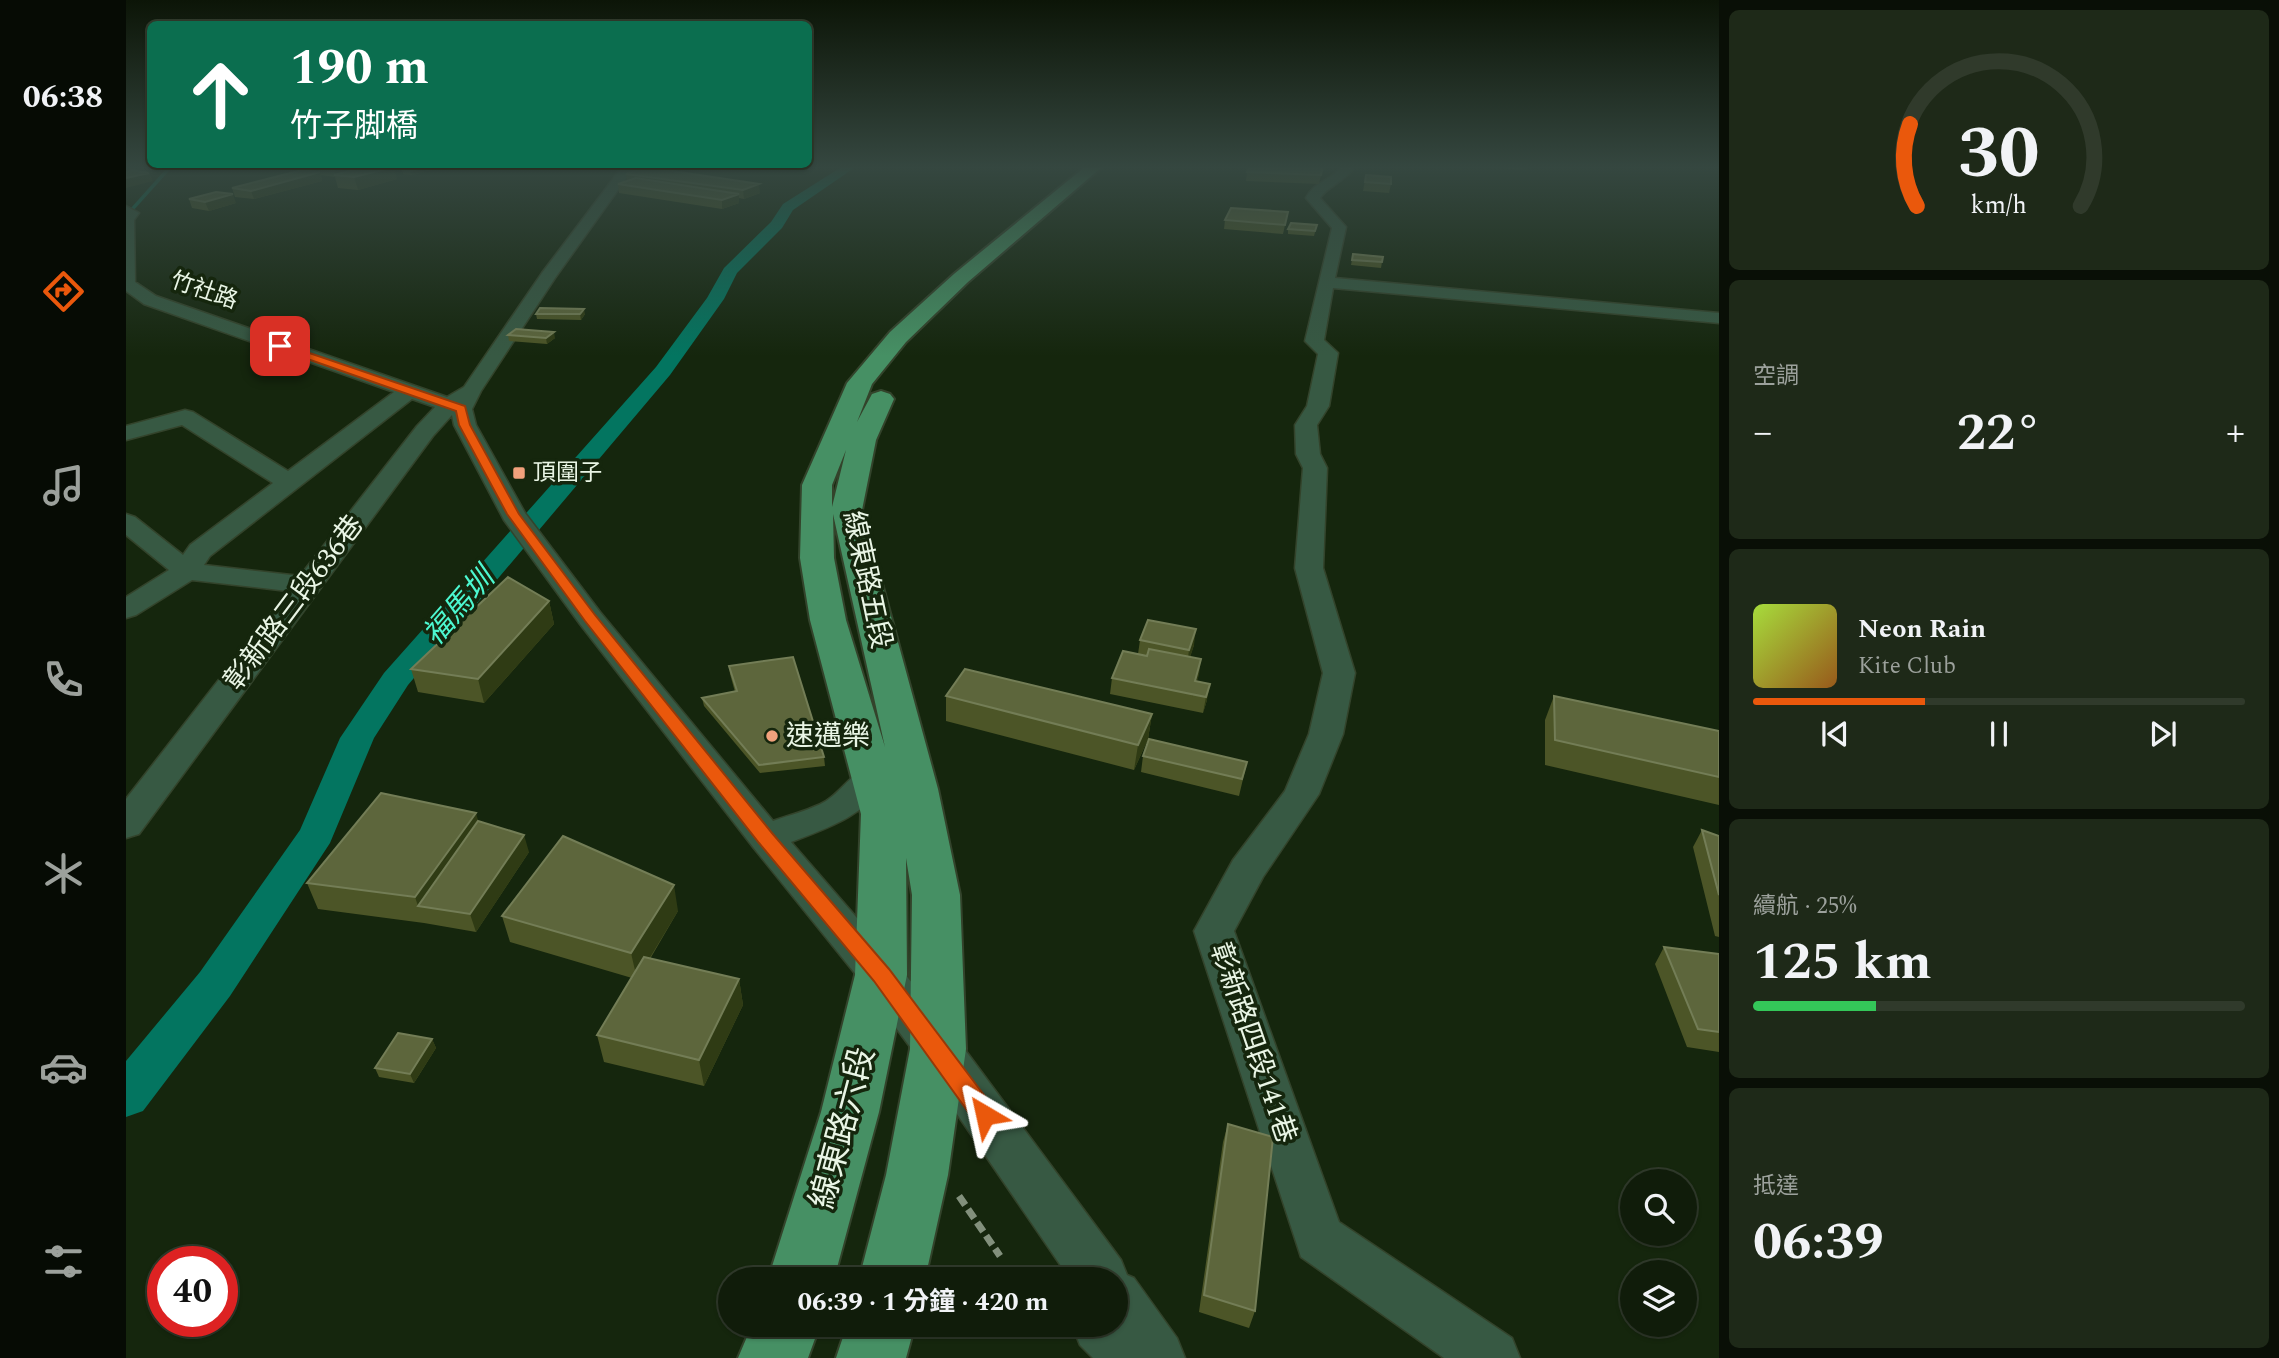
<!DOCTYPE html>
<html lang="zh-TW">
<meta charset="utf-8">
<style>
:root{--surface:#101c0a;--page:#1e2918;--text:#f1f3f6;--muted:#9ca19c;--line:#303a2b;--accent:#ea580c}
body{margin:0;font-family:Spectral,"Noto Sans TC",serif;background:var(--page);color:var(--text);height:100vh;display:flex;flex-direction:column;font-size:26px;white-space:nowrap}
*{box-sizing:border-box;margin:0}
p{font-size:23px;color:var(--muted)}
.icon{flex:none;width:38px;height:38px;fill:none;stroke:currentColor;stroke-width:2;stroke-linecap:round;stroke-linejoin:round}
.map{position:relative;flex:1;overflow:hidden}
.sheet{display:flex;flex-direction:column;gap:10px;padding:10px;background:#090f06;width:560px}
.sheet>*{flex:none}
.banner{position:absolute;left:21px;top:21px;width:665px;height:147px;border-radius:10px;box-shadow:0 2px 5px #0004,0 0 0 2px var(--line);background:#0b6e4f;color:#fff;overflow:hidden}
.controls{position:absolute;left:1494px;top:1169px;display:grid;gap:14px}
.controls a{display:grid;place-items:center;width:77px;height:77px;border-radius:50%;background:var(--surface);box-shadow:0 2px 5px #0004,0 0 0 2px var(--line);font-size:35px}
.speed{position:absolute;left:21px;top:1246px;display:flex;gap:14px;font-size:35px;font-weight:700;text-align:center}
.speed>*{display:grid;place-content:center;width:91px;height:91px;border-radius:50%;background:var(--surface);box-shadow:0 2px 5px #0004,0 0 0 2px var(--line);line-height:1}
.speed .limit{border:10px solid #d22;background:#fff;color:#111}
.pin{position:absolute;display:grid;place-items:center;width:60px;height:60px;color:#fff;margin:-30px;border-radius:14px;box-shadow:0 4px 10px #0006}
.me{position:absolute;width:77px;margin:-38px;rotate:324deg;stroke-linejoin:round;filter:drop-shadow(0 0 5px #0008)}
.turn{display:flex;align-items:center;gap:24px;height:147px;padding:0 28px;font-size:32px}
.turn .icon{width:91px;height:91px;stroke-width:2.5}
.turn b{display:block;font-size:49px;line-height:60px}
.big{font-size:52px;font-weight:700;line-height:1.1}
.sheet .card{flex:1;display:flex;flex-direction:column;justify-content:center;gap:10px;min-width:0;padding:0 24px;border-radius:10px;background:var(--page)}
.sheet .dial{align-items:center;gap:0}
.dial svg{height:182px;overflow:visible;fill:none;stroke:var(--line);stroke-width:7;stroke-linecap:round;text-anchor:middle}
.dial text{fill:var(--text);stroke:none}
.song{display:flex;align-items:center;gap:21px}
.cover{width:84px;height:84px;border-radius:10px;background:linear-gradient(135deg,hsl(80 70% 55%),hsl(30 70% 35%))}
.played{height:7px;border-radius:4px;background:linear-gradient(90deg,var(--accent) 35%,var(--line) 35%)}
.keys{display:flex;justify-content:space-around;direction:ltr}
.heat{display:flex;justify-content:space-between;align-items:center;font-size:38px;direction:ltr}
.charge{height:10px;border-radius:5px;background:linear-gradient(90deg,#34c759 25%,var(--line) 0)}
.trip{position:absolute;left:592px;top:1267px;width:410px;height:70px;border-radius:35px;background:var(--surface);box-shadow:0 2px 5px #0004,0 0 0 2px var(--line);font-weight:700;line-height:70px;text-align:center}
main{display:flex;flex:1;min-height:0}
.tab-bar{display:flex;flex-direction:column;width:126px;justify-content:space-around;align-items:center;background:#060b04;color:var(--muted)}
.tab-bar .icon{width:49px;height:49px}
.tab-bar .selected{color:var(--accent)}
.tab-bar b{font-size:32px;color:var(--text)}
.map>svg:first-child{display:block}
.lines{fill:none;stroke-linecap:round;stroke-linejoin:round}
.stream{stroke:#037560;stroke-width:3.5}
.canal{fill:#037560;fill-rule:evenodd}
.minor-casing{stroke:#33432b;stroke-width:3}
.major-casing{stroke:#33432b;stroke-width:4}
.path{stroke:#82907c;stroke-width:7;stroke-dasharray:11 5;stroke-linecap:butt}
.minor{fill:#375943;fill-rule:evenodd}
.major{fill:#469064;fill-rule:evenodd}
.wall{fill:#4c5527}
.shaded-wall{fill:#2f3b14}
.building{fill:#5d663c;stroke:#737d56;stroke-width:2}
.route{fill:#ea580c;stroke:#983908;stroke-width:2}
.poi-dot{fill:#f1a17c;stroke:#15260d;stroke-width:2.5}
.labels{text-anchor:middle;dominant-baseline:central;stroke-width:7;stroke-linejoin:round;paint-order:stroke}
.far-street-label{font-size:23px;fill:#e9f5e5;stroke:#15260d}
.far-poi-label{font-size:23px;fill:#e9f5e5;stroke:#15260d;text-anchor:start}
.street-label{font-size:28px;fill:#e9f5e5;stroke:#15260d}
.poi-label{font-size:28px;fill:#e9f5e5;stroke:#15260d;text-anchor:start}
.water-label{font-size:30px;font-style:italic;fill:#4cf7d0;stroke:#15260d}
.near-street-label{font-size:33px;fill:#e9f5e5;stroke:#15260d}
</style>
<main>
<nav class="tab-bar">
<b>06:38</b>
<svg class="icon selected" aria-label="directions" viewBox="0 0 24 24"><path d="M12 3l9 9-9 9-9-9zM9 14v-3h6M13 9l2 2-2 2"/></svg>
<svg class="icon" aria-label="music" viewBox="0 0 24 24"><path d="M9 18V5l10-2v13"/><circle cx="6" cy="18" r="3"/><circle cx="16" cy="16" r="3"/></svg>
<svg class="icon" aria-label="phone" viewBox="0 0 24 24"><path d="M5 4h4l2 5-3 2q2 4 5 5l2-3 5 2v4C11 20 4 13 5 4z"/></svg>
<svg class="icon" aria-label="climate" viewBox="0 0 24 24"><path d="M12 3v18M4 7l16 10M4 17L20 7"/></svg>
<svg class="icon" aria-label="car" viewBox="0 0 24 24"><path d="M5 17H2v-5l4-1 3-4h7l3 4 3 1v5h-3M9 17h6M6 11h13"/><circle cx="7" cy="17" r="2"/><circle cx="17" cy="17" r="2"/></svg>
<svg class="icon" aria-label="filters" viewBox="0 0 24 24"><path d="M4 7h16M4 17h16"/><circle cx="9" cy="7" r="2"/><circle cx="15" cy="17" r="2"/></svg>
</nav>
<div class="map">
<svg width="1593" height="1358" viewBox="0 0 1593 1358">
<rect width="100%" height="100%" fill="#15260d"/>
<g class="lines">
<path class="stream" d="M 0,216 L 45,166"/>
<path class="canal" d="M 717,166 L 731,166 L 667,210 L 656,228 L 611,273 L 598,299 L 544,375 L 282,685 L 248,738 L 204,843 L 104,996 L 17,1111 L 0,1117 L 0,1061 L 74,972 L 174,830 L 214,738 L 258,673 L 530,367 L 581,298 L 598,268 L 645,222 L 657,204 Z"/>
<g class="minor-casing">
<path id="minor" d="M 497,166 L 509,166 L 429,278 L 355,391 L 346,409 L 350,425 L 399,513 L 474,612 L 647,821 C 663,815 685,810 700,801 C 722,787 730,761 759,769 L 765,777 C 740,815 705,827 665,842 L 770,963 L 828,1035 L 995,1260 L 1001,1275 L 1008,1278 L 1051,1338 L 1059,1358 L 967,1358 L 954,1345 L 946,1325 L 989,1325 L 989,1279 L 944,1279 L 796,1063 L 740,987 L 627,847 L 454,624 L 378,520 L 328,425 L 326,415 L 307,436 L 13,834 L 0,838 L 0,799 L 162,591 L 66,580 L 10,615 L 0,618 L 0,597 L 43,570 L 0,535 L 0,514 L 9,517 L 57,555 L 64,545 L 147,483 L 56,425 L 0,440 L 0,426 L 59,410 L 67,412 L 162,471 L 268,392 L 18,304 L 0,291 L 0,206 L 13,213 L 8,220 L 9,282 L 30,296 L 321,397 L 338,387 L 416,273 ZM 286,399 L 309,407 L 291,426 L 174,576 L 78,565 L 84,556 Z
M 1213,166 L 1225,166 L 1227,169 C 1218,181 1201,187 1194,198 L 1220,227 L 1209,278 L 1593,313 L 1593,323 L 1207,288 L 1198,340 L 1212,353 L 1203,406 L 1191,425 L 1194,454 L 1201,468 L 1197,568 L 1229,673 L 1217,734 L 1193,794 L 1137,877 L 1108,931 L 1213,1222 L 1386,1338 L 1394,1358 L 1318,1358 L 1175,1257 L 1068,931 L 1107,860 L 1159,791 L 1183,734 L 1197,673 L 1169,568 L 1177,468 L 1170,454 L 1169,425 L 1181,406 L 1192,354 L 1179,341 L 1206,228 L 1180,198 C 1187,183 1204,180 1214,169 Z"/>
</g>
<g class="major-casing">
<path id="major" d="M 960,166 L 977,166 L 842,282 L 780,342 L 746,384 L 731,422 L 746,394 L 755,391 L 764,394 L 768,399 L 750,440 L 736,510 L 812,789 L 834,895 L 840,1049 L 822,1175 L 799,1279 L 733,1279 L 760,1175 L 784,1049 L 786,895 L 780,858 L 781,975 L 753,1112 L 708,1279 L 642,1279 L 695,1112 L 729,975 L 735,814 L 684,620 L 674,558 L 676,485 L 721,383 L 764,332 L 828,274 ZM 720,450 L 706,507 L 706,485 ZM 707,514 L 759,747 L 720,620 L 708,558 Z
M 626,1325 L 694,1325 L 682,1358 L 612,1358 Z
M 721,1325 L 789,1325 L 780,1358 L 710,1358 Z"/>
</g>
<path class="path" d="M 833,1196 L 874,1256"/>
<use href="#minor" class="minor"/>
<use href="#major" class="major"/>
</g>
<path class="wall" d="M 191,166 L 260,166 L 271,179 L 232,190 L 212,188 L 209,177 L 195,175 L 196,181 L 128,199 L 109,197 L 106,188 L 192,172 Z
M 286,166 L 319,166 L 303,171 L 298,170 L 298,172 L 286,175 L 277,174 L 276,170 L 287,167 Z
M 1197,166 L 1193,184 L 1120,181 L 1121,172 Z
M 1339,166 L 1401,166 L 1400,170 Z
M 520,167 L 634,193 L 618,199 L 613,198 L 613,203 L 596,209 L 493,193 L 492,184 L 501,181 L 500,174 Z
M 1240,175 L 1265,184 L 1263,193 L 1237,191 Z
M 63,199 L 110,203 L 83,211 L 66,208 Z
M 1162,212 L 1157,234 L 1098,229 L 1099,220 Z
M 1191,225 L 1188,236 L 1162,234 L 1162,229 Z
M 1227,254 L 1256,262 L 1255,268 L 1225,265 Z
M 410,314 L 459,314 L 455,320 L 411,319 Z
M 382,335 L 429,338 L 421,344 L 383,341 Z
M 423,601 L 428,624 L 358,703 L 292,692 L 285,669 Z
M 1014,640 L 1068,645 L 1064,657 L 1075,659 L 1071,681 L 1081,700 L 1077,713 L 984,694 L 986,678 L 1012,654 Z
M 603,666 L 698,757 L 699,766 L 634,773 L 578,706 L 576,698 L 609,692 L 604,674 Z
M 820,696 L 1026,714 L 1022,739 L 1008,770 L 820,721 Z
M 1428,696 L 1593,731 L 1593,805 L 1419,765 L 1419,720 Z
M 1017,756 L 1121,762 L 1113,796 L 1015,772 Z
M 1576,830 L 1593,836 L 1593,937 L 1589,936 L 1567,847 Z
M 403,852 L 350,932 L 298,923 L 192,909 L 181,883 Z
M 552,911 L 524,959 L 613,979 L 617,1005 L 578,1086 L 478,1062 L 471,1035 L 506,978 L 384,942 L 376,916 Z
M 1538,947 L 1593,954 L 1593,1052 L 1561,1047 L 1529,964 Z
M 306,1039 L 310,1048 L 288,1083 L 253,1077 L 249,1068 Z
M 1102,1124 L 1129,1311 L 1123,1328 L 1073,1312 L 1097,1142 Z"/>
<path class="shaded-wall" d="M 0,166 L 31,166 L 0,173 Z
M 207,166 L 253,166 L 210,175 Z
M 302,166 L 319,166 L 303,171 Z
M 268,167 L 271,179 L 232,190 L 228,177 Z
M 297,167 L 298,172 L 286,175 L 285,171 Z
M 194,172 L 196,181 L 128,199 L 125,191 Z
M 23,173 L 27,181 L 0,188 L 0,178 Z
M 633,184 L 634,193 L 618,199 L 617,190 Z
M 107,194 L 110,203 L 83,211 L 79,202 Z
M 613,194 L 613,203 L 596,209 L 596,200 Z
M 458,309 L 459,314 L 455,320 L 454,314 Z
M 428,332 L 429,338 L 421,344 L 420,338 Z
M 423,601 L 428,624 L 358,703 L 352,679 Z
M 1070,629 L 1068,645 L 1061,666 L 1063,650 Z
M 1075,659 L 1073,675 L 1066,697 L 1069,681 Z
M 1084,684 L 1081,700 L 1077,713 L 1080,697 Z
M 1026,714 L 1022,739 L 1008,770 L 1012,745 Z
M 350,813 L 357,838 L 292,906 L 289,897 Z
M 398,835 L 403,852 L 350,932 L 344,914 Z
M 548,885 L 552,911 L 511,979 L 505,953 Z
M 613,979 L 617,1005 L 578,1086 L 573,1060 Z
M 306,1039 L 310,1048 L 288,1083 L 284,1074 Z"/>
<path class="building" d="M 242,166 L 268,167 L 228,177 L 208,175 Z
M 288,166 L 297,167 L 285,171 L 276,170 Z
M 1124,166 L 1197,166 L 1195,175 L 1121,172 Z
M 520,167 L 633,184 L 617,190 L 500,174 Z
M 6,170 L 23,173 L 0,178 L 0,172 Z
M 176,170 L 194,172 L 125,191 L 106,188 Z
M 1240,175 L 1265,177 L 1265,184 L 1239,182 Z
M 510,178 L 613,194 L 596,200 L 492,184 Z
M 90,192 L 107,194 L 79,202 L 63,199 Z
M 1105,208 L 1162,212 L 1159,225 L 1099,220 Z
M 1165,223 L 1191,225 L 1189,231 L 1162,229 Z
M 1227,254 L 1257,257 L 1256,262 L 1226,260 Z
M 414,308 L 458,309 L 454,314 L 410,314 Z
M 390,329 L 428,332 L 420,338 L 382,335 Z
M 382,577 L 423,601 L 352,679 L 285,669 Z
M 1022,620 L 1070,629 L 1063,650 L 1014,640 Z
M 1023,649 L 1075,659 L 1069,681 L 1084,684 L 1080,697 L 986,678 L 997,651 L 1021,656 Z
M 667,657 L 698,757 L 633,765 L 576,698 L 611,691 L 603,666 Z
M 839,669 L 1026,714 L 1012,745 L 820,696 Z
M 1428,696 L 1593,731 L 1593,777 L 1429,740 Z
M 1023,739 L 1121,762 L 1116,779 L 1017,756 Z
M 255,793 L 350,813 L 289,897 L 181,883 Z
M 352,821 L 398,835 L 344,914 L 292,906 Z
M 1576,830 L 1593,836 L 1593,895 Z
M 437,836 L 548,885 L 505,953 L 376,916 Z
M 1538,947 L 1593,954 L 1593,1032 L 1572,1029 Z
M 518,957 L 613,979 L 573,1060 L 471,1035 Z
M 272,1033 L 306,1039 L 284,1074 L 249,1068 Z
M 1102,1124 L 1147,1137 L 1129,1311 L 1078,1295 Z"/>
<linearGradient id="sky" x2="0" y2="1"><stop stop-color="#0c1507"/><stop offset="0.47" stop-color="#354740"/><stop offset="1" stop-color="#354740" stop-opacity="0"/></linearGradient>
<rect width="1593" height="356" fill="url(#sky)"/>
<path class="route" d="M 150,344 L 157,344 L 339,406 L 344,425 L 393,514 L 469,615 L 646,833 L 763,969 L 867,1107 L 871,1115 L 867,1123 L 859,1126 L 850,1123 L 748,981 L 633,843 L 459,621 L 381,514 L 333,425 L 330,411 L 150,348 Z"/>
<g class="poi-dot">
<rect x="386" y="466" width="14" height="14" rx="3.5"/>
<circle cx="646" cy="736" r="7"/>
</g>
<g class="labels">
<g class="far-street-label">
<text transform="translate(78 291) rotate(19)">竹社路</text>
</g>
<g class="far-poi-label">
<text x="407" y="473">頂圍子</text>
</g>
<g class="street-label">
<text transform="translate(741 580) rotate(78)">線東路五段</text>
<text transform="translate(168 603) rotate(-53)">彰新路三段636巷</text>
<text transform="translate(1127 1043) rotate(71)">彰新路四段141巷</text>
</g>
<g class="poi-label">
<text x="660" y="736">速邁樂</text>
</g>
<g class="water-label">
<text transform="translate(333 607) rotate(-49)">福馬圳</text>
</g>
<g class="near-street-label">
<text transform="translate(717 1128) rotate(-75)">線東路六段</text>
</g>
</g>
</svg>
<div class="controls">
<a><svg class="icon" aria-label="search" viewBox="0 0 24 24"><circle cx="10" cy="10" r="6"/><path d="M15 15l6 6"/></svg></a>
<a><svg class="icon" aria-label="layers" viewBox="0 0 24 24"><path d="M12 4l9 5-9 5-9-5zM3 14l9 5 9-5"/></svg></a>
</div>
<div class="speed"><div class="limit">40</div></div>
<div class="pin" style="left:154px;top:346px;background:#d93025"><svg class="icon" aria-label="arrive" viewBox="0 0 24 24"><path d="M6 21V4h12l-3 4 3 4H6"/></svg></div>
<svg class="me" style="left:859px;top:1115px" viewBox="-20 -20 40 40"><path d="M0-17L14 15 0 8-14 15z" fill="#ea580c" stroke="#fff" stroke-width="4"/></svg>
<div class="trip">06:39 · 1 分鐘 · 420 m</div>
<div class="banner">
<div class="turn"><svg class="icon" aria-label="ahead" viewBox="0 0 24 24"><path d="M12 20V5M6 11l6-6 6 6"/></svg><div><b>190 m</b>竹子脚橋</div></div>
</div>
</div>
<section class="sheet">
<div class="card dial"><svg viewBox="0 0 100 80">
<path d="M14 69A42 42 0 1 1 86 69"/>
<path d="M14 69A42 42 0 0 1 11 33" stroke="#ea580c"/>
<text x="50" y="56" font-size="32" font-weight="700">30</text>
<text x="50" y="72" font-size="11">km/h</text>
</svg></div>
<div class="card"><p>空調</p>
<div class="heat"><a>−</a><b class="big">22°</b><a>+</a></div>
</div>
<div class="card">
<div class="song"><i class="cover"></i><div><b>Neon Rain</b><p>Kite Club</p></div></div>
<div class="played"></div>
<div class="keys"><svg class="icon" aria-label="previous" viewBox="0 0 24 24"><path d="M18 5L8 12l10 7zM5 5v14"/></svg><svg class="icon" aria-label="pause" viewBox="0 0 24 24"><path d="M8 5v14M16 5v14"/></svg><svg class="icon" aria-label="next" viewBox="0 0 24 24"><path d="M6 5l10 7-10 7zM19 5v14"/></svg></div>
</div>
<div class="card"><p>續航 · 25%</p><b class="big">125 km</b><div class="charge"></div></div>
<div class="card"><p>抵達</p><b class="big">06:39</b></div>
</section>
</main>
